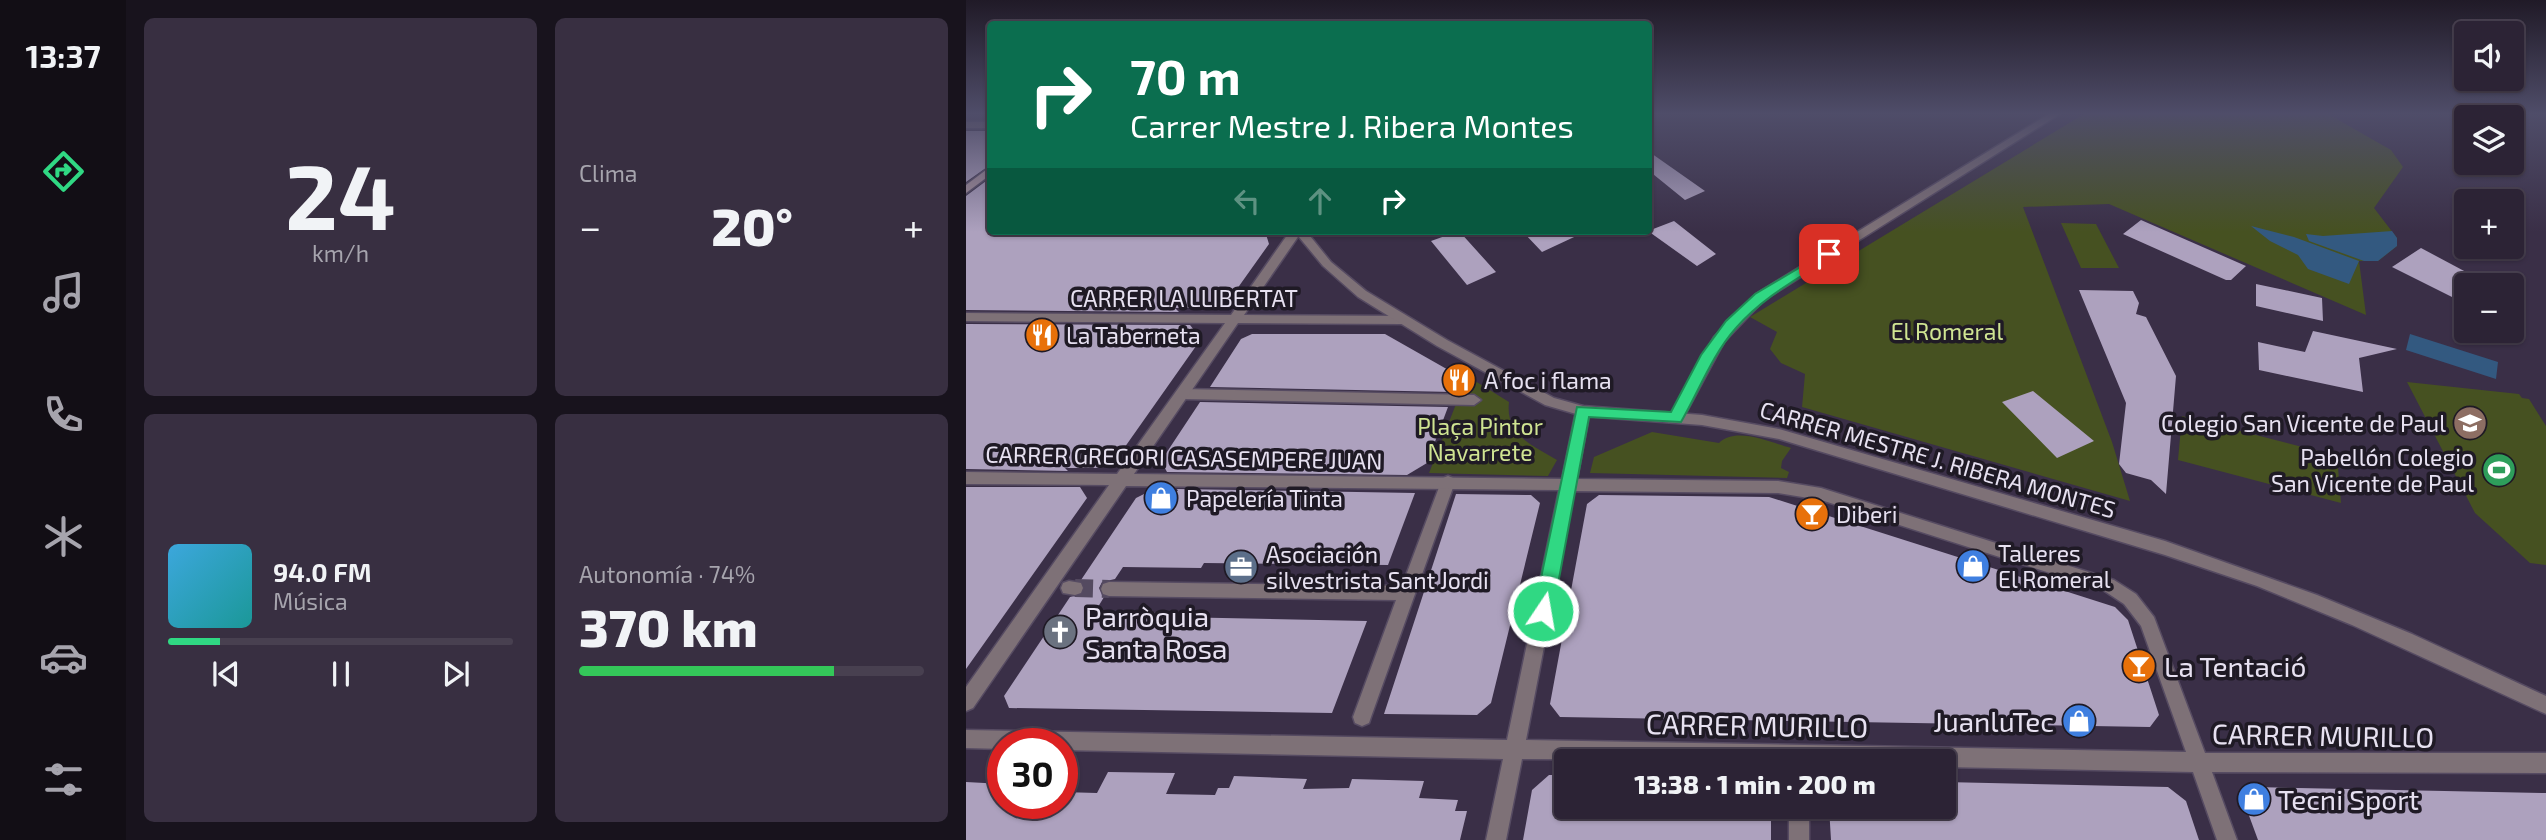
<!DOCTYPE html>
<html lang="es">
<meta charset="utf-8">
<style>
:root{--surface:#2c2335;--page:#382f41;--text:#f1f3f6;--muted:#a6a4ad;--line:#484050;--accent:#30d883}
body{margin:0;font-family:"Exo 2",sans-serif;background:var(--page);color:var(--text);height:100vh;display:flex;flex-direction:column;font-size:26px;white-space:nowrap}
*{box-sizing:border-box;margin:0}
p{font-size:23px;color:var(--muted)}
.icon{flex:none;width:38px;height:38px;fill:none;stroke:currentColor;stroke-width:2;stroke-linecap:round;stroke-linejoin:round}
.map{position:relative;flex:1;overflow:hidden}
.details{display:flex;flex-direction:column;gap:18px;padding:18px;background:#18131d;width:840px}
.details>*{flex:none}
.guide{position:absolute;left:21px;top:21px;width:665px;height:214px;border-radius:7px;box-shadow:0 2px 5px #0004,0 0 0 2px var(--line);background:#0b6e4f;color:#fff;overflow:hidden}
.controls{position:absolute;left:1488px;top:21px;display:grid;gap:14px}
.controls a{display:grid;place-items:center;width:70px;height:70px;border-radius:7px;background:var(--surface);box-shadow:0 2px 5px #0004,0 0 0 2px var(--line);font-size:35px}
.speed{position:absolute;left:21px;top:728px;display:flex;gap:14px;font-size:35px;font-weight:700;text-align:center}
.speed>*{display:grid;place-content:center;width:91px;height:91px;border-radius:50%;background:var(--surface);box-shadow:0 2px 5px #0004,0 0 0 2px var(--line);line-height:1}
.speed .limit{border:10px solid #d22;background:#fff;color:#111}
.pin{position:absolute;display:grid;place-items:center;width:60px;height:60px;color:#fff;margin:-30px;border-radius:14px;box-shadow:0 4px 10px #0006}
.me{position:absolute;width:77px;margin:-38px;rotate:12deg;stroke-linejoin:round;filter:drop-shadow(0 0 5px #0008)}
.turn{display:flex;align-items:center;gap:24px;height:147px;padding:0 28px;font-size:32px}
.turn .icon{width:91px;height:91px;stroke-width:2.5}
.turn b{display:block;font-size:49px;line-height:60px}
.lanes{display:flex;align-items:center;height:66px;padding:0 28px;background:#0003;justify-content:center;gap:35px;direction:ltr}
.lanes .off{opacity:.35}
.big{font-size:52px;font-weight:800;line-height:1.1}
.details .card{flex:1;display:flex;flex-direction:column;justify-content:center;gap:10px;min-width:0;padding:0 24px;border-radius:10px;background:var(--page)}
.details .dial{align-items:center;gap:0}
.dial b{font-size:91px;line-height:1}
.song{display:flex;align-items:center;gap:21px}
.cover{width:84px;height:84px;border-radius:10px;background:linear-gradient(135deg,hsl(200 70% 55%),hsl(180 70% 35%))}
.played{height:7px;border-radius:4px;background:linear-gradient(90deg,var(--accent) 15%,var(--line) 15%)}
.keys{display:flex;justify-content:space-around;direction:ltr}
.heat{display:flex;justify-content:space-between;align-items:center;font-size:38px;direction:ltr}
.charge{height:10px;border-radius:5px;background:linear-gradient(90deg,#34c759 74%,var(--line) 0)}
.details .tiles{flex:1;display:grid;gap:18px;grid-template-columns:repeat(2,1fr)}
.trip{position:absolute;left:588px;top:749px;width:402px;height:70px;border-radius:7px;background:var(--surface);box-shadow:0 2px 5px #0004,0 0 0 2px var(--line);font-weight:800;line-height:70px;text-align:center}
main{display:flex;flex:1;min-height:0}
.tab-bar{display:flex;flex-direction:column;width:126px;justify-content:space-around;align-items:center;background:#120e15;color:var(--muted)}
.tab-bar .icon{width:49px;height:49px}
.tab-bar .active{color:var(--accent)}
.tab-bar b{font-size:32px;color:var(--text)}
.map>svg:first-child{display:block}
.green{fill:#465121}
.water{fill:#335980}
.building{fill:#ada1be}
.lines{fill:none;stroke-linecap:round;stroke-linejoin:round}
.pedestrian-tunnel{stroke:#544a60;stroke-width:18;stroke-dasharray:18 9;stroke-linecap:butt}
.pedestrian-casing{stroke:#564b62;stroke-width:3}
.minor-casing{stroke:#564b62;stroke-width:3}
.tertiary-casing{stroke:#564b62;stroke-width:3}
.secondary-casing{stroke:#564b62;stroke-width:3}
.pedestrian{fill:#7e7177;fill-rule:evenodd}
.minor{fill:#7e7177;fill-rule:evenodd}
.tertiary{fill:#7e7177;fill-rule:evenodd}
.secondary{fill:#a7929d;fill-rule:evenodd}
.route{fill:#30d883;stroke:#1f8c55;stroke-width:2}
.labels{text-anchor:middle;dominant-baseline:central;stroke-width:7;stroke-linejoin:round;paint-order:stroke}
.street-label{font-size:23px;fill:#e7e1f1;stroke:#1f1a25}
.park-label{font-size:23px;fill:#cfe492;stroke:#1f1a25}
.poi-label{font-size:23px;fill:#e7e1f1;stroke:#1f1a25;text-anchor:start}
.near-poi-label{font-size:28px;fill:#e7e1f1;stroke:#1f1a25;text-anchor:start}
.near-street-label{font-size:28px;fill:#e7e1f1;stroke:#1f1a25}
</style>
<main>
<nav class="tab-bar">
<b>13:37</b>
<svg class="icon active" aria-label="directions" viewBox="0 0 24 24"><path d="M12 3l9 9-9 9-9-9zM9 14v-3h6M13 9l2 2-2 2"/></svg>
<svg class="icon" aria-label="music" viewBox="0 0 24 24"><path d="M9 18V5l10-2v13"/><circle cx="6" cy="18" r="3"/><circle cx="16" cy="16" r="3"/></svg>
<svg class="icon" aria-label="phone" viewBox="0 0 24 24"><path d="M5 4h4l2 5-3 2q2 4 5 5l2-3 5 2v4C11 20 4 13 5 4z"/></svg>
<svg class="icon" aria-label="climate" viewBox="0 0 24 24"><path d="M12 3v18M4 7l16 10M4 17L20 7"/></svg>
<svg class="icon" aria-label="car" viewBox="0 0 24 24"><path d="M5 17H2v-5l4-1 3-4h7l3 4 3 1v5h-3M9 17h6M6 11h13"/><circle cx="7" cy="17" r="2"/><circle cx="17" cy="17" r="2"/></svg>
<svg class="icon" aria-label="filters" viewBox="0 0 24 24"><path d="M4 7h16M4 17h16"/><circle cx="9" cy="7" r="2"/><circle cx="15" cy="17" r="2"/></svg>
</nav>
<section class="details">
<div class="tiles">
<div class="card dial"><b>24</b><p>km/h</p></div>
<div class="card"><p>Clima</p>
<div class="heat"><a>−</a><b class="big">20°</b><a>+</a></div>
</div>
<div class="card">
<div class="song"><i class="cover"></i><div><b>94.0 FM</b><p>Música</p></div></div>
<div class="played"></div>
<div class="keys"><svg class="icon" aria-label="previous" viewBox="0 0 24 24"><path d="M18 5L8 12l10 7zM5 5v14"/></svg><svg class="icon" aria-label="pause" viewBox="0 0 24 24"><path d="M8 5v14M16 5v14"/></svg><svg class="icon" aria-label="next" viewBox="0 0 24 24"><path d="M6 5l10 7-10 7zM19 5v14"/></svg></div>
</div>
<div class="card"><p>Autonomía · 74%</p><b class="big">370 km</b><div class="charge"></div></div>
</div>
</section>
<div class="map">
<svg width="1580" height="840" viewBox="0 0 1580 840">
<rect width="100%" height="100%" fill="#3a2f47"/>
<path class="green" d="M 1118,114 L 1362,114 L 1425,150 L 1437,167 L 1408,208 L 1431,238 L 1431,246 L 1412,261 L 1393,261 L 1400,315 L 1143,204 L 1057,207 L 1146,442 L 1164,501 L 836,407 L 839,374 L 815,363 L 804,349 L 811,332 L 784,317 Z
M 1095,223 L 1130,224 L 1153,268 L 1115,268 Z
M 501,376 L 543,402 C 539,436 567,445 591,460 L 582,476 L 463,473 Z
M 1441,382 L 1553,394 L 1556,398 L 1563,399 L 1580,426 L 1580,565 L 1564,563 L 1509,513 Z
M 1216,416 L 1371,456 L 1375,503 L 1212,460 Z
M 686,432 L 753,443 C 770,426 805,443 825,448 L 816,461 L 815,468 L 823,472 L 821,478 L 624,473 L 628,457 Z"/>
<path class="water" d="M 1285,226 L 1328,237 L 1393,261 L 1383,284 L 1342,269 L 1332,255 L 1304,241 Z
M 1426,231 L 1431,238 L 1431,246 L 1412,261 L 1398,261 L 1343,241 L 1340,234 L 1357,236 Z
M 1444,334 L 1532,362 L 1530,379 L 1440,350 Z"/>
<path class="building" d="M 24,131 L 24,165 L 0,182 L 0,131 Z
M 682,151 L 739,191 L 719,200 L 682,170 Z
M 24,178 L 24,231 L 299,231 L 303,244 L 261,303 L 250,308 L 209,308 L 213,312 L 0,310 L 0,196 Z
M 1175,220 L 1280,266 L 1265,280 L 1260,280 L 1157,234 Z
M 708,221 L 750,254 L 731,266 L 682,231 Z
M 493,231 L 530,272 L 501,285 L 465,241 Z
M 556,231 L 621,231 L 576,252 Z
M 1455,248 L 1500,272 L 1500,304 L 1426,267 Z
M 1290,284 L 1356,298 L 1357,321 L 1290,306 Z
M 1113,290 L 1167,291 L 1173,303 L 1170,314 L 1180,317 L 1210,376 L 1200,494 L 1185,480 L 1160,473 L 1153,464 L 1160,403 Z
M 0,324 L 224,325 L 235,339 L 149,461 L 133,468 L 99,468 L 102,471 L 0,469 Z
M 1347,331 L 1431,349 L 1393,358 L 1397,392 L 1293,370 L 1292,342 L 1339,352 Z
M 286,334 L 419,334 L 493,376 L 487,392 L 244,387 L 275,339 Z
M 1067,391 L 1128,441 L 1091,458 L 1036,402 Z
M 234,402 L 482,407 L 461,463 L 441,475 L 201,472 L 195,461 Z
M 0,487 L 114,487 L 121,498 L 0,669 Z
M 211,489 L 449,493 L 422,565 L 238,563 L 235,568 L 157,567 L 149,579 L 136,582 L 133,588 L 138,597 L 129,612 L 210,613 L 207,617 L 401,621 L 366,713 L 43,708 L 38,696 L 104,597 L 117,594 L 119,587 L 115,580 L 170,498 L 184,491 L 212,491 Z
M 490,494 L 565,495 L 574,503 L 525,703 L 511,715 L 418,714 Z
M 633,495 L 803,497 L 1149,607 L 1162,620 L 1193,715 L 1184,727 L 594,717 L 584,704 L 621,504 Z
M 142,772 L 209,773 L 200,794 L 249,795 L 252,788 L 263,788 L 268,776 L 341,779 L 337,789 L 383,788 L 386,779 L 458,781 L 453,798 L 492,800 L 489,811 L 501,811 L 494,840 L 0,840 L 0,782 L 37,784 L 37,803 L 96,803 L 96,792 L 131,793 Z
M 583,775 L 600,775 L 600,807 L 805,807 L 805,840 L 557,840 L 566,790 Z
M 978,782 L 1202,787 L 1220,801 L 1233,840 L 865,840 L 863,807 L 978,807 Z
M 1287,787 L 1580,793 L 1580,840 L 1292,840 L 1278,802 Z"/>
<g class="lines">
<path class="pedestrian-tunnel" d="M 109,588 L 143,589"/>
<g class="pedestrian-casing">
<path id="pedestrian" d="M 216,389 L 508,395 L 515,400 L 508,405 L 216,399 L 209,394 Z
M 482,476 L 487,478 L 489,482 L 405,717 L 403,723 L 396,726 L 389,723 L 387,717 L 430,600 L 143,596 L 137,594 L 135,589 L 137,584 L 143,582 L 436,586 L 475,482 L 477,478 Z
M 103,581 L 115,583 L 117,588 L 115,593 L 109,595 L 97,593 L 95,588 L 97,583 Z"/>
</g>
<g class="minor-casing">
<path id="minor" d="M 1083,114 L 1094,114 L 798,300 L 758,342 L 715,422 L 705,422 L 703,418 L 748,337 L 790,294 Z
M 0,122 L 24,122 L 24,128 L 0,128 Z
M 324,231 L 336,231 L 278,315 L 436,316 L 442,320 L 436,324 L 272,323 L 168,474 L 596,479 L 610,411 L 617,406 L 624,411 L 611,479 L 812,481 L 855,488 L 1148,580 L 1170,594 L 1188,617 L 1239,753 L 1580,753 L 1580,773 L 1246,772 L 1271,840 L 1251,840 L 1227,772 L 978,767 L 978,761 L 556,759 L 540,840 L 520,840 L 537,759 L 96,750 L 96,744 L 37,744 L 37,749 L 0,748 L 0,730 L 541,740 L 593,490 L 160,486 L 7,708 L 0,711 L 0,687 L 143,485 L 0,484 L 0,472 L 151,474 L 259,323 L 0,321 L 0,313 L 265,315 ZM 608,491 L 812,493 L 855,500 L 1137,590 L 1158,604 L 1175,626 L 1220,752 L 560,740 Z
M 823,807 L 843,807 L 843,840 L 823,840 Z"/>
</g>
<g class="tertiary-casing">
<path id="tertiary" d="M 328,231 L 340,231 L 365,262 L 400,291 L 481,340 L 588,398 L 617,406 L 736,415 L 813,429 L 1199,541 L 1351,595 L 1446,634 L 1580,696 L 1580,714 L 1386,625 L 1291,586 L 1199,555 L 813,439 L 736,425 L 617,416 L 579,405 L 471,346 L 392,297 L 357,266 Z"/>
</g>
<g class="secondary-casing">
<path id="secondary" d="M 24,167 L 24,175 L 0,193 L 0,185 Z"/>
</g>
<use href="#pedestrian" class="pedestrian"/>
<use href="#minor" class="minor"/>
<use href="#tertiary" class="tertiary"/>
<use href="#secondary" class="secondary"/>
</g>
<linearGradient id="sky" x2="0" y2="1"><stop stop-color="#201a27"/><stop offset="0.49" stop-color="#4f4d69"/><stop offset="1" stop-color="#4f4d69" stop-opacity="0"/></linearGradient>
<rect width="1580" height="232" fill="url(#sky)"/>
<path class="route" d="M 863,250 L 869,254 L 867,256 C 833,278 797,297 770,328 C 746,355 733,391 715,422 L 623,417 L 587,611 L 584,617 L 577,619 L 570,617 L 568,611 L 611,407 L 705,412 L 735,355 L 760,321 L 789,294 Z"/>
<defs>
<g id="restaurant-disc" transform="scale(1.75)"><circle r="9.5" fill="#e8710a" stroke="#1f1a25"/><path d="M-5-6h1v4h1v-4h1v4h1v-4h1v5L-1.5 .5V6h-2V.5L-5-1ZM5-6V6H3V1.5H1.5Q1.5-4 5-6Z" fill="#fff"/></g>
<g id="school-disc" transform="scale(1.75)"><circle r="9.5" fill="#8d6e63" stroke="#1f1a25"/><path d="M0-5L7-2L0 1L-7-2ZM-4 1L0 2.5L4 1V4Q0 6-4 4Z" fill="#fff"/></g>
<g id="stadium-disc" transform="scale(1.75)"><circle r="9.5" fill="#2e9e5b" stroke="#1f1a25"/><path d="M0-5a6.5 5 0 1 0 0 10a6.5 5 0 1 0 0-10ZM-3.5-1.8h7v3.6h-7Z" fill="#fff"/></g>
<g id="shop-disc" transform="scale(1.75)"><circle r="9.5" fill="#3f7fe0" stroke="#1f1a25"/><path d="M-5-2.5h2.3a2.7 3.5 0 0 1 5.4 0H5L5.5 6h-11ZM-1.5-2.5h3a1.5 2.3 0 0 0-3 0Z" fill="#fff"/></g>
<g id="bar-disc" transform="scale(1.75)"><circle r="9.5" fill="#e8710a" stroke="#1f1a25"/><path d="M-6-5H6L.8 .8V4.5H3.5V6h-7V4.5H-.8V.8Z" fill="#fff"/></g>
<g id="office-disc" transform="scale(1.75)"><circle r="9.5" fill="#5c6f8a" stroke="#1f1a25"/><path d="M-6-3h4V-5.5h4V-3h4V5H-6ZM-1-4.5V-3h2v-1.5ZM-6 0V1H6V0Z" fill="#fff"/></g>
<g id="church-disc" transform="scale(1.75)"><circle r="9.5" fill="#6b7280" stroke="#1f1a25"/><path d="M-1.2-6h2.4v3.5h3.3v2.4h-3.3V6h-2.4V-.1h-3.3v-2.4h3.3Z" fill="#fff"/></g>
</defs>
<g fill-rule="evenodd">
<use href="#restaurant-disc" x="76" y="335"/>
<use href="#restaurant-disc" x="493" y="380"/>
<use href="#school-disc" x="1504" y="423"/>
<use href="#stadium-disc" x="1533" y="470"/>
<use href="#shop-disc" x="195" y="498"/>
<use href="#bar-disc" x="846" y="514"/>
<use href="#shop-disc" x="1007" y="566"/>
<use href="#office-disc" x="275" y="567"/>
<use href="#church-disc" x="94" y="632"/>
<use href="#bar-disc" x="1173" y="666"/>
<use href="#shop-disc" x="1113" y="721"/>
<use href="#shop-disc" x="1288" y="799"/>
</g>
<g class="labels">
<g class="street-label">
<text x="218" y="298">CARRER LA LLIBERTAT</text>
<text transform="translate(218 457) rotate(1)">CARRER GREGORI CASASEMPERE JUAN</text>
<text transform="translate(972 459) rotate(16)">CARRER MESTRE J. RIBERA MONTES</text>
</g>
<g class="park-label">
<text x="981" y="331">El Romeral</text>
<text x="514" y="426">Plaça Pintor<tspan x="514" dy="26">Navarrete</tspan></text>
</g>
<g class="poi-label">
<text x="100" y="335">La Taberneta</text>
<text x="518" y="380">A foc i flama</text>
<text x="1480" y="423" text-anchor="end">Colegio San Vicente de Paul</text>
<text x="1508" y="457" text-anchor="end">Pabellón Colegio<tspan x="1508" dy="26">San Vicente de Paul</tspan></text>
<text x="220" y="498">Papelería Tinta</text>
<text x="870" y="514">Diberi</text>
<text x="1032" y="553">Talleres<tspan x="1032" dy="26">El Romeral</tspan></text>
<text x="300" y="554">Asociación<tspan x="300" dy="26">silvestrista Sant Jordi</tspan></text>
</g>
<g class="near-poi-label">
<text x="119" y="616">Parròquia<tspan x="119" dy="32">Santa Rosa</tspan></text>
<text x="1198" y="666">La Tentació</text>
<text x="1088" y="721" text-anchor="end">JuanluTec</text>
<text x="1312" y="799">Tecni Sport</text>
</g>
<g class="near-street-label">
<text transform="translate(791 725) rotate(1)">CARRER MURILLO</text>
<text transform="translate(1357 735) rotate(1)">CARRER MURILLO</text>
</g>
</g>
</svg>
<div class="controls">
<a><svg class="icon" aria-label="sound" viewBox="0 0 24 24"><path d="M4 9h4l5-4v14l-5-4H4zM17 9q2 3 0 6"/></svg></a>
<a><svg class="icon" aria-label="layers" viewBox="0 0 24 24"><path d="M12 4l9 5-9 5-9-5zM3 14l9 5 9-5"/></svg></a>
<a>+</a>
<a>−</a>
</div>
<div class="speed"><div class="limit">30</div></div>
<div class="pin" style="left:863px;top:254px;background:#d93025"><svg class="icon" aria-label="arrive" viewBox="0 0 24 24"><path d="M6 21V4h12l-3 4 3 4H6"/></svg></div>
<svg class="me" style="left:577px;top:611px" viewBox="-20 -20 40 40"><circle r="17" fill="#30d883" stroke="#fff" stroke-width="3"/><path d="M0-11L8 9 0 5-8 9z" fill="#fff"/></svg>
<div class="trip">13:38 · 1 min · 200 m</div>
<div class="guide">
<div class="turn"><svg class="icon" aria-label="right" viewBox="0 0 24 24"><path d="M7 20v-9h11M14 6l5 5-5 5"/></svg><div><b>70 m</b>Carrer Mestre J. Ribera Montes</div></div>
<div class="lanes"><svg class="icon off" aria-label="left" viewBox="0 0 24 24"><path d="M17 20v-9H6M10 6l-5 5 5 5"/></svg><svg class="icon off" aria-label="ahead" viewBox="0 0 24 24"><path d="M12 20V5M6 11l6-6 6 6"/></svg><svg class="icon" aria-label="right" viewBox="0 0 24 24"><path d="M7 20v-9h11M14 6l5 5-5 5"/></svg></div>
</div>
</div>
</main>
